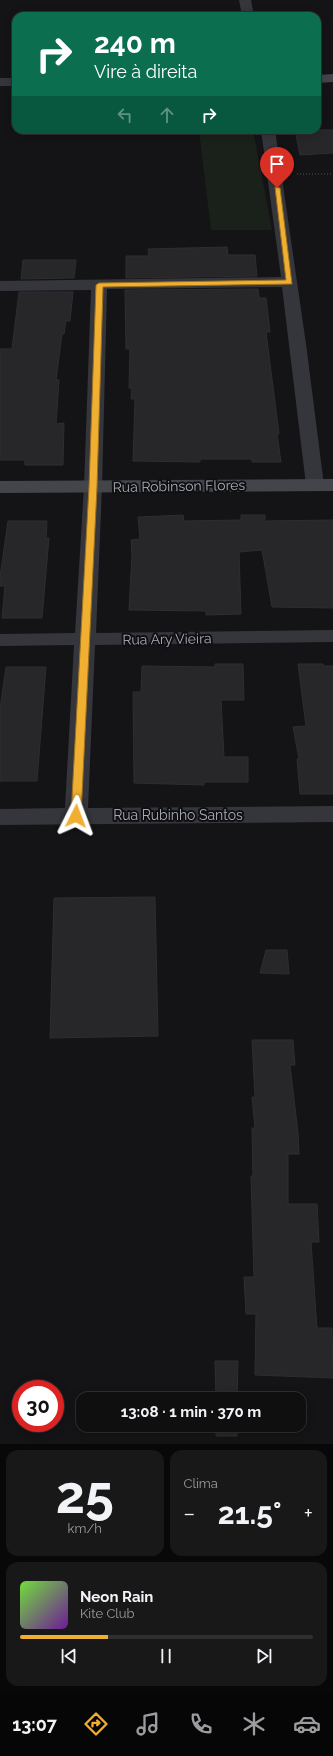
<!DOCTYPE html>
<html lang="pt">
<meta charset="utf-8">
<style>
:root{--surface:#0f0f10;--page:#181819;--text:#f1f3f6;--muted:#9b9c9f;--line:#2f2f30;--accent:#f0af31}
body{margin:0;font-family:Raleway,sans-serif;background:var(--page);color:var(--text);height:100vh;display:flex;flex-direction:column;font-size:15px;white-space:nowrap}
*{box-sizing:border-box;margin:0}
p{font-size:13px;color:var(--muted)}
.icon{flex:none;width:22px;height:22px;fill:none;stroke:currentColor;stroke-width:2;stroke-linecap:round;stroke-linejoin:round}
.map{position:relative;height:1444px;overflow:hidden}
.side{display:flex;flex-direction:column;gap:6px;padding:6px;background:#080809;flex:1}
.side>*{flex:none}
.guide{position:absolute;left:12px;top:12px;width:309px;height:122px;border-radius:12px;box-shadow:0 2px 10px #0003,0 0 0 1px var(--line);background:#0b6e4f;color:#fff;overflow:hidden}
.speed{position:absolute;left:12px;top:1380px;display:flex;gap:8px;font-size:20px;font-weight:700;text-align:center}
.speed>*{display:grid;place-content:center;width:52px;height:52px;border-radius:50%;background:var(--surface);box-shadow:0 2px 10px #0003,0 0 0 1px var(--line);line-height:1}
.speed .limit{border:6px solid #d22;background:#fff;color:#111}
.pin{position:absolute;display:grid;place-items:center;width:34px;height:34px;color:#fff;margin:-41px -17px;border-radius:50% 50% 50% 0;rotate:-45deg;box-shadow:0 0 4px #0007}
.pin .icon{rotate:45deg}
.me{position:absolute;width:44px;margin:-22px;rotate:3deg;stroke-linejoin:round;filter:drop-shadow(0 0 3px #0008)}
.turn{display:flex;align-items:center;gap:14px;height:84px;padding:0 16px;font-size:18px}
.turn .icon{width:52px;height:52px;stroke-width:2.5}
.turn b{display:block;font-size:28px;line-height:34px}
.lanes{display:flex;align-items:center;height:38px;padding:0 16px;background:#0003;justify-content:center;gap:20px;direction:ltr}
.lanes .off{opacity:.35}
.big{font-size:30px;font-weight:700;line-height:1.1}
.side .widget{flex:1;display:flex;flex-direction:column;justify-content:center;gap:6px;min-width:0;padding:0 14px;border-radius:12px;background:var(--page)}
.side .dial{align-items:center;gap:0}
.dial b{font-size:52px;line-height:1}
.song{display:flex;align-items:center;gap:12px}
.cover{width:48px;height:48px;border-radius:6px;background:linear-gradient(135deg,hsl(100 70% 55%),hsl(280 70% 35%))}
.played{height:4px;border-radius:2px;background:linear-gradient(90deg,var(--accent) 30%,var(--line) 30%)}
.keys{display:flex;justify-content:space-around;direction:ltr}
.heat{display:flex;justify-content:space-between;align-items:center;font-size:22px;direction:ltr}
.side .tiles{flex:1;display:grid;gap:6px;grid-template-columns:1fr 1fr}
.widget:last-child{grid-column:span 2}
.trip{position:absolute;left:76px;top:1392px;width:230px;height:40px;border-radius:12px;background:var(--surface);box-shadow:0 2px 10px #0003,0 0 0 1px var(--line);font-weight:700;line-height:40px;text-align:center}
.menu{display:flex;height:64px;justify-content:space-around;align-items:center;background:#060606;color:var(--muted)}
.menu .icon{width:28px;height:28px}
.menu .current{color:var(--accent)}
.menu b{font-size:18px;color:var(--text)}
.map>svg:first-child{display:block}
.green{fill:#1a211b}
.building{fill:#27272a;stroke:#2e2e32}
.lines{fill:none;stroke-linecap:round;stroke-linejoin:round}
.path{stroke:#3b3d42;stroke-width:1.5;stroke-dasharray:1 2;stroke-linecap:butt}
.street{fill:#35363b;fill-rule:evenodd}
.secondary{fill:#43454b;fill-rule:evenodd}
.route{fill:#f0af31;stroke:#9c7220}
.labels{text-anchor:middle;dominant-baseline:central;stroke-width:4;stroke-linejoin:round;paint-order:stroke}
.street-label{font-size:14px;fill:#a6abb6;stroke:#0f0f11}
</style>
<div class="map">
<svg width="333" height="1444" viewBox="0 0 333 1444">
<rect width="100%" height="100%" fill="#141416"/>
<path class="green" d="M 199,130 L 253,130 L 272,230 L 211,230 Z"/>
<path class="building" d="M 295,130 L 333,130 L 333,153 L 300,155 Z
M 227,247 L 228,255 L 255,255 L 257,276 L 126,278 L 126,256 L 149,256 L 148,249 Z
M 23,260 L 76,260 L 74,278 L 21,279 Z
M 258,289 L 259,298 L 266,298 L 270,332 L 266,332 L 279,434 L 277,434 L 281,462 L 252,462 L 252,459 L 200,459 L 200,462 L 133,461 L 135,399 L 131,399 L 132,388 L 129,388 L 130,349 L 126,349 L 125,290 Z
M 19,292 L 73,292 L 70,321 L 66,321 L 64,334 L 62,334 L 56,380 L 59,380 L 56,424 L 64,423 L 63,465 L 25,465 L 25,460 L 0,460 L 0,349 L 12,349 Z
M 183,515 L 184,521 L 241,520 L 241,515 L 265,515 L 265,521 L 333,520 L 333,608 L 272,607 L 262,550 L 239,552 L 241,614 L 206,615 L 206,611 L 129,610 L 132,554 L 131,540 L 140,539 L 138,517 Z
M 8,521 L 47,521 L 46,538 L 49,538 L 42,618 L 2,618 L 5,586 L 0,586 L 0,577 Z
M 215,664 L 243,664 L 244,700 L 221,700 L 224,757 L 248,757 L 248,782 L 204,782 L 204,785 L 134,783 L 133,692 L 141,692 L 142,666 L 215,667 Z
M 298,664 L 323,664 L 323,666 L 333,666 L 333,794 L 300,794 L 297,759 L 299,759 L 293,727 L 306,726 Z
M 6,667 L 46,667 L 37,781 L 0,781 L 0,709 Z
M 155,897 L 158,1036 L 50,1038 L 54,898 Z
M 266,950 L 287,950 L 289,974 L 260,973 Z
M 252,1040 L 293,1040 L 295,1065 L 290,1065 L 298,1133 L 299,1154 L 288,1154 L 288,1204 L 317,1204 L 319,1242 L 311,1242 L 317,1328 L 332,1328 L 333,1378 L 255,1375 L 256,1314 L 246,1314 L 244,1277 L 254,1277 L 251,1176 L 253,1176 L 252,1128 L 255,1128 L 252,1097 L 255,1097 Z
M 215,1361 L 238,1361 L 237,1399 L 216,1399 Z
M 216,1425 L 237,1425 L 237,1436 L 216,1436 Z"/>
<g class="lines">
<path class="path" d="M 297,174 L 333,174"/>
<path class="street" d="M 239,0 L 251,0 L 254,16 L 242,16 Z
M 0,78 L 16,78 L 16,86 L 0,86 Z
M 261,130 L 275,130 L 306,344 L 324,485 L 322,489 L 315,491 L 308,489 L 306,485 L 282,287 L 107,289 L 102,487 L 96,633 L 333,630 L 333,642 L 95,645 L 88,808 L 333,806 L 333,822 L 0,825 L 0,809 L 65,808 L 74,645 L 0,646 L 0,634 L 75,633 L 84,487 L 91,290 L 0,291 L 0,281 L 281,277 Z"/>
<path class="secondary" d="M 333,74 L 333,82 L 317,83 L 317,75 Z
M 333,479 L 333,491 L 0,493 L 0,481 Z"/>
</g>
<path class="route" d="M 275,187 L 280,188 L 292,284 L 103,287 L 97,487 L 81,816 L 76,819 L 73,818 L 71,816 L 89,487 L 96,285 L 99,283 L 286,280 Z"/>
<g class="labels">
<g class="street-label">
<text transform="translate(179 486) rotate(-1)">Rua Robinson Flores</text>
<text transform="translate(167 639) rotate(-1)">Rua Ary Vieira</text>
<text x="178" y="815">Rua Rubinho Santos</text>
</g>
</g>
</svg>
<div class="speed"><div class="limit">30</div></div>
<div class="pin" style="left:277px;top:188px;background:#d93025"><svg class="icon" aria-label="arrive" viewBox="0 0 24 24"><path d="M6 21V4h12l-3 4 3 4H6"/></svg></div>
<svg class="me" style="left:76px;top:816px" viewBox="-20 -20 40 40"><path d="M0-17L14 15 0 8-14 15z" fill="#f0af31" stroke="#fff" stroke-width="4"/></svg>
<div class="trip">13:08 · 1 min · 370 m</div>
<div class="guide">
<div class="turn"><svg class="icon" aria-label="right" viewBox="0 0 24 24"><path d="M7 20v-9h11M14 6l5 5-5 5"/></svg><div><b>240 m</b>Vire à direita</div></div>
<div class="lanes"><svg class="icon off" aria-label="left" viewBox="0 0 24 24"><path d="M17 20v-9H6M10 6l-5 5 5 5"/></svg><svg class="icon off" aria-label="ahead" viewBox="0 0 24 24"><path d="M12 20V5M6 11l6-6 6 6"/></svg><svg class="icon" aria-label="right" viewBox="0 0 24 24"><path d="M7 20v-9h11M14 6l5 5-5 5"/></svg></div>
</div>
</div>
<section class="side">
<div class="tiles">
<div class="widget dial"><b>25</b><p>km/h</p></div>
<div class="widget"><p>Clima</p>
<div class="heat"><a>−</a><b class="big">21.5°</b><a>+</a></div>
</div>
<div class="widget">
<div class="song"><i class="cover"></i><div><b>Neon Rain</b><p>Kite Club</p></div></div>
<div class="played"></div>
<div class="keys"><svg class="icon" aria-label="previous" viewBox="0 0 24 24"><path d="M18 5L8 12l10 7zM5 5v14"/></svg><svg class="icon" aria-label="pause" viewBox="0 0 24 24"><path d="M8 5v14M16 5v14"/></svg><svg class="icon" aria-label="next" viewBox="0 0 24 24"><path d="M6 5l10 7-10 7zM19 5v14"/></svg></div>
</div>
</div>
</section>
<nav class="menu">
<b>13:07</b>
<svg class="icon current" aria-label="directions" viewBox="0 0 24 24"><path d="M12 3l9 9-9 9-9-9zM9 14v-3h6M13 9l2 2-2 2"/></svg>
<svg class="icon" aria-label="music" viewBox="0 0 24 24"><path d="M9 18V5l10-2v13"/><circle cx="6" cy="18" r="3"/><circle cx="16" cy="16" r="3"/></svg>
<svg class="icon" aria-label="phone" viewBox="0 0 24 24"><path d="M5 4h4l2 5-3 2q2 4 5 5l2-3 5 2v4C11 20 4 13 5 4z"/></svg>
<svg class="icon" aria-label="climate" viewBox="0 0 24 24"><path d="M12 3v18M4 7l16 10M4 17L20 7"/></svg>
<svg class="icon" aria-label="car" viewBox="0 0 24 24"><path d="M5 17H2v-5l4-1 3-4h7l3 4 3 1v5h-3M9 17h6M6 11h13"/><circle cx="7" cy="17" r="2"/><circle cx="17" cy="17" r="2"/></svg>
</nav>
